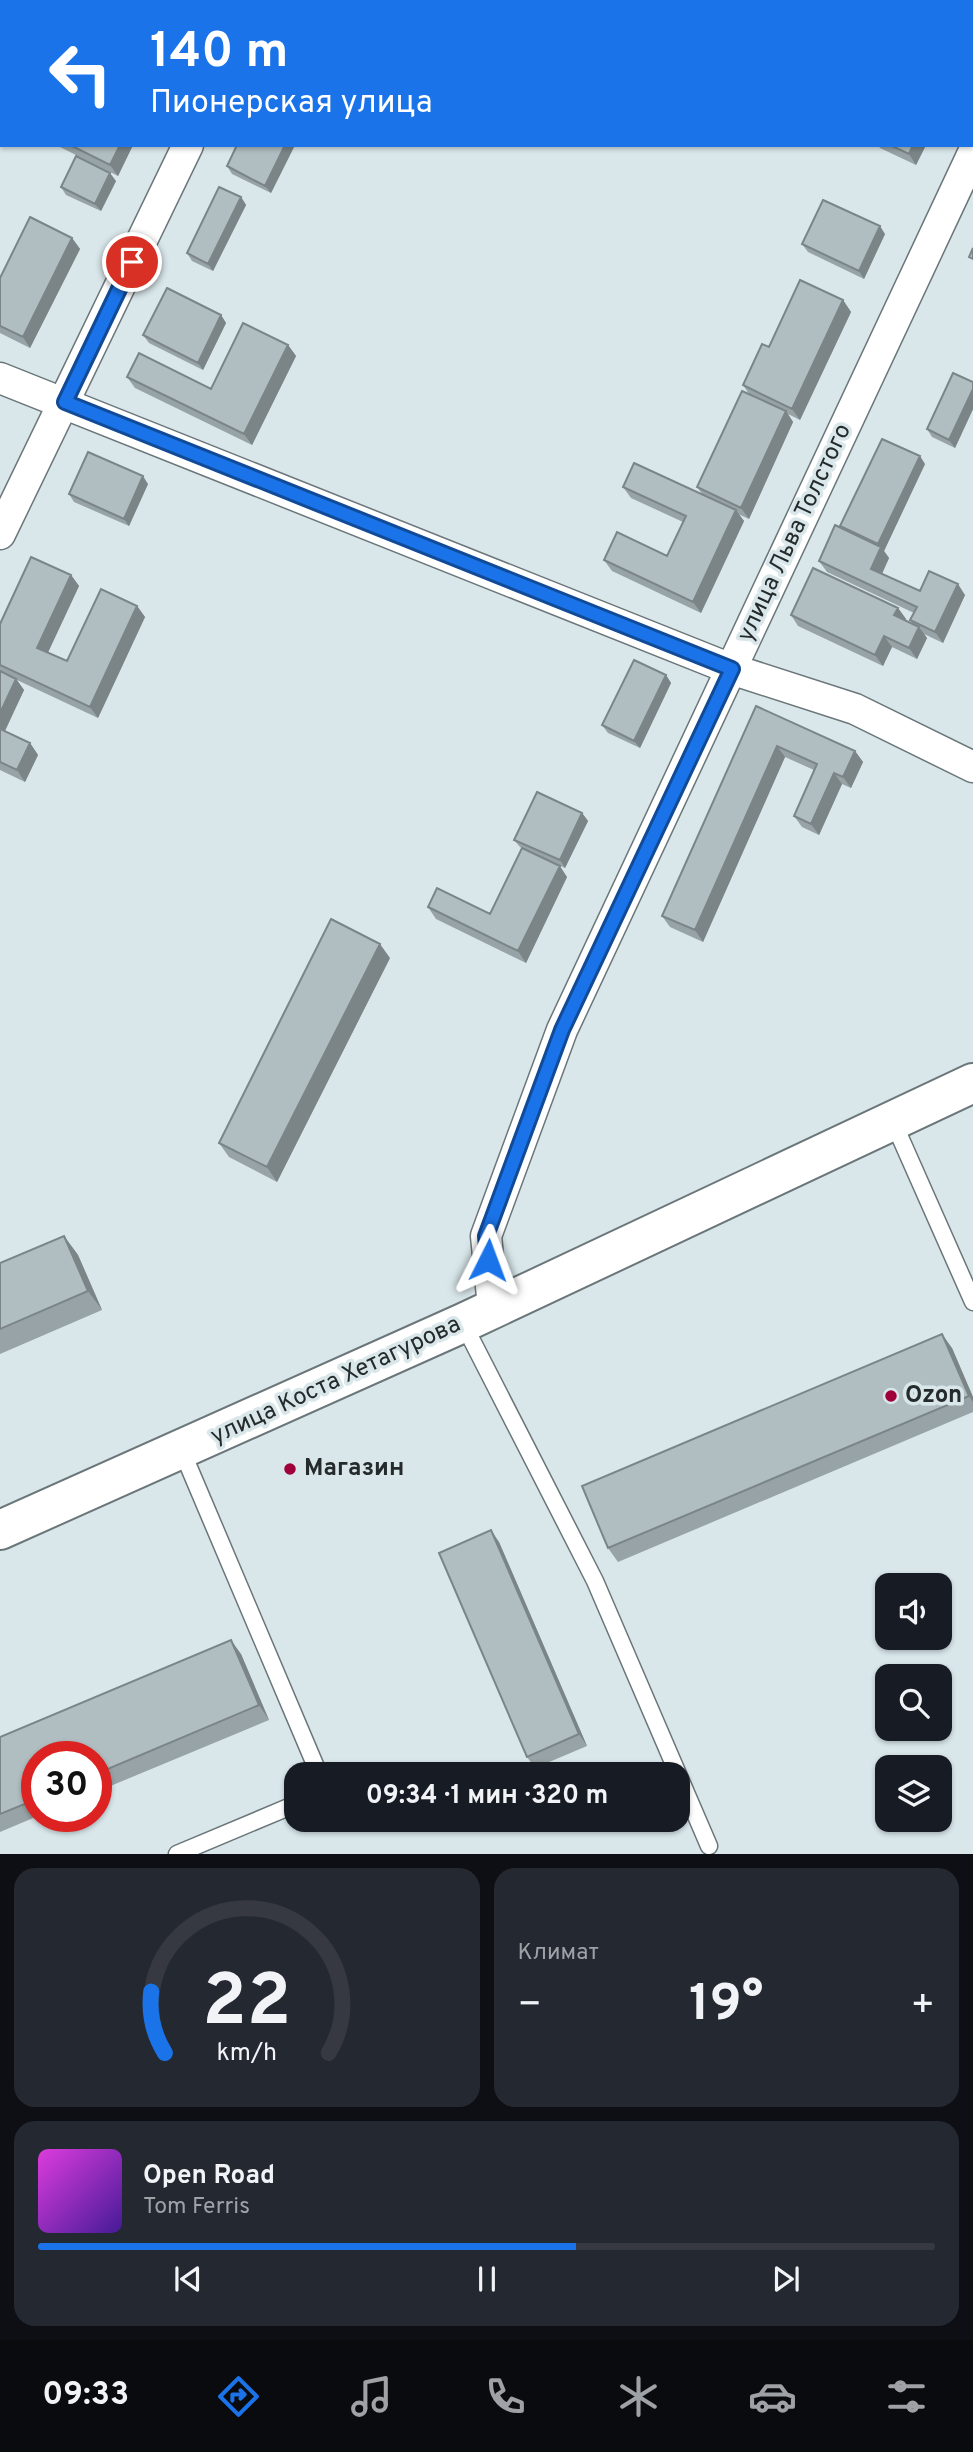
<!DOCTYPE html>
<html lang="ru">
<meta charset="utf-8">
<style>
:root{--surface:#171b24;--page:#242831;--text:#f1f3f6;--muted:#9ea1a6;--line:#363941;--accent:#1a73e8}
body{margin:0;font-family:Overpass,sans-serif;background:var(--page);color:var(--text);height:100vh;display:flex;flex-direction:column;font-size:26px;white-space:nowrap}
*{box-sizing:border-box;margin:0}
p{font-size:23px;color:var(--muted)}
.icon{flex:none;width:38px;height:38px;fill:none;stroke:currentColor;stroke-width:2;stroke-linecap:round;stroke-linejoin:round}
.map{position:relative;height:1854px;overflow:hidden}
.panel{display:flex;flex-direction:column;gap:14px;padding:14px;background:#0d0f14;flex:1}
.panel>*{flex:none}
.hud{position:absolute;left:0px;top:0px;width:973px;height:147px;box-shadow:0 2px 5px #0004;background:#1a73e8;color:#fff;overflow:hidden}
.tools{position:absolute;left:875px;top:1573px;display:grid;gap:14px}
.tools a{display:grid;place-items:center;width:77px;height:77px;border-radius:14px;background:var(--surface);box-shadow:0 2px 5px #0004;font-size:35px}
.speed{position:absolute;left:21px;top:1741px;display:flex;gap:14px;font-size:35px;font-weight:700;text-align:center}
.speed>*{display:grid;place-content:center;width:91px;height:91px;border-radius:50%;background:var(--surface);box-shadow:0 2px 5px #0004;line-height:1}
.speed .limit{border:10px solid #d22;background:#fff;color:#111}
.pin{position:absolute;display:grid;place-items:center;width:60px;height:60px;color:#fff;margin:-30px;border:4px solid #fff;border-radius:50%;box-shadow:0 2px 7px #0007}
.me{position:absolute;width:77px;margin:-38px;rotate:3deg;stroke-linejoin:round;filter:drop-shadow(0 0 5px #0008)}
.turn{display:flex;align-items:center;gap:24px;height:147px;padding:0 35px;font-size:32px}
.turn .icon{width:91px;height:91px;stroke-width:2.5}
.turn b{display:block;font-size:49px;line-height:60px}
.big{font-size:52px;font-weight:700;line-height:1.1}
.panel .tile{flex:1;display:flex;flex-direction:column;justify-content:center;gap:10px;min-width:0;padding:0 24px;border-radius:21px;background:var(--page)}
.panel .dial{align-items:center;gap:0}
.dial svg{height:182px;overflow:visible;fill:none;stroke:var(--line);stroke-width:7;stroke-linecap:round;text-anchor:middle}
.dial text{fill:var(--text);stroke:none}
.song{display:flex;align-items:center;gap:21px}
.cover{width:84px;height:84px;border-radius:10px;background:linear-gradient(135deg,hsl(300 70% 55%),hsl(260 70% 35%))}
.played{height:7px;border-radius:4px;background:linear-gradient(90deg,var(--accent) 60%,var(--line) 60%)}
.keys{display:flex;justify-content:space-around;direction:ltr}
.heat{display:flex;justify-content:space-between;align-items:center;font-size:38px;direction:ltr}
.panel .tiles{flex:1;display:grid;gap:14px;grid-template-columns:1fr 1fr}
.tile:last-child{grid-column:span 2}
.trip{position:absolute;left:284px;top:1762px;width:406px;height:70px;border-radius:21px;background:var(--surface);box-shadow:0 2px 5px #0004;font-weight:700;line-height:70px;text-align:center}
.dock{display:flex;height:112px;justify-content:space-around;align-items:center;background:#090b0e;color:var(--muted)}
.dock .icon{width:49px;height:49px}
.dock .active{color:var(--accent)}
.dock b{font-size:32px;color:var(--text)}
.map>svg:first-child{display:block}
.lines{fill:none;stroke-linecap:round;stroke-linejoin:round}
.service-casing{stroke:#6a7679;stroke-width:19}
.minor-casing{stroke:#6a7679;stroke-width:33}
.secondary-casing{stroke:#6a7679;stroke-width:42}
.service{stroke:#fff;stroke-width:16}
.minor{stroke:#fff;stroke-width:30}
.secondary{stroke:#fff;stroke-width:38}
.wall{fill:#97a3a6}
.shaded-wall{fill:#7b8587}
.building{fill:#b0bec1;stroke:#7b8587;stroke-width:2}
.route-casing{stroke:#114b97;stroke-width:18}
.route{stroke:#1a73e8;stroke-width:12}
.poi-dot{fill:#a0003a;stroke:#d9e7eb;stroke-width:2.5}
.labels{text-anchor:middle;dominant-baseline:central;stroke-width:7;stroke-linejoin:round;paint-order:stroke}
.street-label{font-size:24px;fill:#252b2c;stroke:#d9e7eb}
.poi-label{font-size:24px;font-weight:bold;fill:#252b2c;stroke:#d9e7eb;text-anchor:start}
</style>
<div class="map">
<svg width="973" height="1854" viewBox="0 0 973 1854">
<rect width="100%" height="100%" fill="#d9e7eb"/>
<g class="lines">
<g class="service-casing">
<path id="service" d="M 892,1119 L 973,1302
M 463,1323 L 595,1581 L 709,1846
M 182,1451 L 319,1774
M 177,1854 L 296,1804"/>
</g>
<g class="minor-casing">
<path id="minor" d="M 256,2 L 257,0
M 0,378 L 731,669 L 855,709 L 973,767
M 0,534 L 188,145
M 493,1307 L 486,1236 L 562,1030 L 973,153"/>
</g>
<g class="secondary-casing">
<path id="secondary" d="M 0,1530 L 463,1323 L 973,1083"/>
</g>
<use href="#service" class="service"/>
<use href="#minor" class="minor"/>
<use href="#secondary" class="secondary"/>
</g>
<path class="wall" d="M 333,0 L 352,0 L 351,2 L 337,2 Z
M 56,145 L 133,145 L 118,176 Z
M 295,145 L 271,193 L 232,174 L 227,166 Z
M 878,145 L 926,145 L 916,165 L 880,148 Z
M 116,181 L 101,211 L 66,195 L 61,187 Z
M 241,197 L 246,205 L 213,271 L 192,261 L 187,253 Z
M 885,234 L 864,279 L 808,252 L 802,244 Z
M 72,238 L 80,249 L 30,348 L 0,333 L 0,278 Z
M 843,300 L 851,312 L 800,420 L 788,414 L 793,422 L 749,519 L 738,514 L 744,521 L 701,613 L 612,571 L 604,560 L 667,556 L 683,522 L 631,498 L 623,487 L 703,495 L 697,487 L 749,394 L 743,385 L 769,347 Z
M 221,315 L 226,323 L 203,370 L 149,343 L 143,335 Z
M 288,345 L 296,356 L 252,445 L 135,388 L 127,377 L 211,389 Z
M 973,382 L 973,409 L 955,448 L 932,437 L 927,429 Z
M 925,464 L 884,551 L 889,558 L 882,574 L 920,591 L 965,595 L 943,643 L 924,634 L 927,638 L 917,659 L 892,647 L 883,666 L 798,626 L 791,615 L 898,608 L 906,619 L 905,620 L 913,624 L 910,620 L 914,613 L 827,572 L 819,561 L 842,529 L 840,526 Z
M 148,484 L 129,526 L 74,502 L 69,494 Z
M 71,575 L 79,586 L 48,652 L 67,661 L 137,606 L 145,617 L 98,718 L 17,680 L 24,690 L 5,731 L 30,743 L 38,755 L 25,782 L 0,770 L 0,624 Z
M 666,675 L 671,683 L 640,748 L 608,733 L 602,725 Z
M 756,706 L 855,751 L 863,762 L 851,788 L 842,784 L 819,835 L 802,827 L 794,816 L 814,770 L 785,757 L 703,942 L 670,927 L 662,916 Z
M 582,813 L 588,821 L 565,868 L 540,856 L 567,877 L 526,963 L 436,919 L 428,907 L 490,914 L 522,848 L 520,847 L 514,840 Z
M 390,958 L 277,1182 L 229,1157 L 219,1143 Z
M 64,1236 L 78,1255 L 102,1310 L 0,1354 L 0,1263 Z
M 952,1348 L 973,1397 L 973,1412 L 618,1562 L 608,1548 Z
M 499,1542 L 587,1746 L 535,1768 L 527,1757 Z
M 241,1654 L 269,1720 L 96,1792 L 96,1757 L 37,1757 L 37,1816 L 38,1816 L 0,1832 L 0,1737 Z"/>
<path class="shaded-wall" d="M 973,35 L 973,50 L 971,47 L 971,39 Z
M 120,145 L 133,145 L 118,176 L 110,165 Z
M 285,145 L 295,145 L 271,193 L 265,186 Z
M 913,145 L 926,145 L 916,165 L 909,154 Z
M 110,173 L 116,181 L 101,211 L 95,204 Z
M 241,197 L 246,205 L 213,271 L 208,264 Z
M 880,226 L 885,234 L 864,279 L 859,271 Z
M 72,238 L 80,249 L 30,348 L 23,337 Z
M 843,300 L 851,312 L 800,420 L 792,409 Z
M 221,315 L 226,323 L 203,370 L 198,363 Z
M 288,345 L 296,356 L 252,445 L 244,434 Z
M 973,389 L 973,409 L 955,448 L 949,440 Z
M 786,411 L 793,422 L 749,519 L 741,508 Z
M 920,456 L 925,464 L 884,551 L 889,558 L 879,580 L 871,569 L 881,548 L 878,544 Z
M 143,476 L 148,484 L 129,526 L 124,519 Z
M 736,510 L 744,521 L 701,613 L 693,602 Z
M 71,575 L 79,586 L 45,659 L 37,648 Z
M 958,584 L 965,595 L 943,643 L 935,632 Z
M 137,606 L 145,617 L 98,718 L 90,707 Z
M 898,608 L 906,619 L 902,626 L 894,615 Z
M 919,627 L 927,638 L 917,659 L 909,648 Z
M 884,636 L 892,647 L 883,666 L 875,655 Z
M 666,675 L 671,683 L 640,748 L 634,741 Z
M 16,679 L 24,690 L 2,737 L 0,735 L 0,713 Z
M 30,743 L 38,755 L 25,782 L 17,770 Z
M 777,746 L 785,757 L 703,942 L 695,930 Z
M 855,751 L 863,762 L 851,788 L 843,777 Z
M 834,773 L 842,784 L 819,835 L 811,824 Z
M 582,813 L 588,821 L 565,868 L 560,860 Z
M 560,866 L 567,877 L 526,963 L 518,951 Z
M 380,944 L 390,958 L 277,1182 L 267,1167 Z
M 64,1236 L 78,1255 L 102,1310 L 88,1291 Z
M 942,1334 L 952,1348 L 973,1397 L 973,1402 L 969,1396 Z
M 491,1530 L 499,1542 L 587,1746 L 579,1734 Z
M 231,1640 L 241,1654 L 269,1720 L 259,1705 Z"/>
<path class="building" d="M 152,0 L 164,0 L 168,2 L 151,2 Z
M 939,0 L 973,0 L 973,35 L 971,39 L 971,2 L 938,2 Z
M 2,53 L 2,111 L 0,110 L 0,56 Z
M 70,145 L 120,145 L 110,165 Z
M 237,145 L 285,145 L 265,186 L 227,166 Z
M 890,145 L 913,145 L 909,154 Z
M 76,156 L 110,173 L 95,204 L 61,187 Z
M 219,187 L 241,197 L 208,264 L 187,253 Z
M 823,200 L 880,226 L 859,271 L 802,244 Z
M 30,217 L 72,238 L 23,337 L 0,326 L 0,278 Z
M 973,248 L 973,259 L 969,257 Z
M 800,280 L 843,300 L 792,409 L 743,385 L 762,344 L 769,347 Z
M 167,288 L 221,315 L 198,363 L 143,335 Z
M 243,323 L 288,345 L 244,434 L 127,377 L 139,353 L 211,389 Z
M 953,373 L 973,382 L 973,389 L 949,440 L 927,429 Z
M 742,391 L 786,411 L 741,508 L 697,487 Z
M 882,439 L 920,456 L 878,544 L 840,526 Z
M 88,452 L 143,476 L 124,519 L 69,494 Z
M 634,463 L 736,510 L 693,602 L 604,560 L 617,532 L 667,556 L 686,516 L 623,487 Z
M 835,525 L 881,547 L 871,569 L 920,591 L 929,571 L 958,584 L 935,632 L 910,620 L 917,607 L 819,561 Z
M 31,557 L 71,575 L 37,648 L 67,661 L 101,589 L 137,606 L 90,707 L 0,665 L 0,624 Z
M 813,568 L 898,608 L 894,615 L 919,627 L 909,648 L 884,636 L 875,655 L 791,615 Z
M 634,660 L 666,675 L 634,741 L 602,725 Z
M 0,671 L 16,679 L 0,713 Z
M 756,706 L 855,751 L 843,777 L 834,773 L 811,824 L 794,816 L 817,764 L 777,746 L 695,930 L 662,916 Z
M 0,729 L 30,743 L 17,770 L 0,762 Z
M 537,792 L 582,813 L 560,860 L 514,840 Z
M 522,848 L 560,866 L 518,951 L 428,907 L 437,888 L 490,914 Z
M 331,919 L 380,944 L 267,1167 L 219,1143 Z
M 64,1236 L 88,1291 L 0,1329 L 0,1263 Z
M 942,1334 L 969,1396 L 608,1548 L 582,1486 Z
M 491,1530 L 579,1734 L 527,1757 L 439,1553 Z
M 231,1640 L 259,1705 L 96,1774 L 96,1757 L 37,1757 L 37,1799 L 0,1814 L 0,1737 Z"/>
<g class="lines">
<g class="route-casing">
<path id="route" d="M 132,262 L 65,402 L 732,669 L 562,1030 L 486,1236 L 488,1260"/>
</g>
<use href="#route" class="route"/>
</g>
<g class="poi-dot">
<circle cx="891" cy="1396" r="7"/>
<circle cx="290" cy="1469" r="7"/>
</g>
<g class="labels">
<g class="street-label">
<text transform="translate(795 533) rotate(-65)">улица Льва Толстого</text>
<text transform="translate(336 1381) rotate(-25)">улица Коста Хетагурова</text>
</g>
<g class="poi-label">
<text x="905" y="1396">Ozon</text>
<text x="304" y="1469">Магазин</text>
</g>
</g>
</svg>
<div class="tools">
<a><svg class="icon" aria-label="sound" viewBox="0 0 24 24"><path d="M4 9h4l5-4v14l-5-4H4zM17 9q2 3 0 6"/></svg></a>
<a><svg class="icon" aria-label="search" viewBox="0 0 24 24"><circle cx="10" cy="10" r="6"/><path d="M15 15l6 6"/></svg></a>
<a><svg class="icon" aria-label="layers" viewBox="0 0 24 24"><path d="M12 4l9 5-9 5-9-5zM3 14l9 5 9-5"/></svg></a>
</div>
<div class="speed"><div class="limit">30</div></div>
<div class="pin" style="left:132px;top:262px;background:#d93025"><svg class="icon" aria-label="arrive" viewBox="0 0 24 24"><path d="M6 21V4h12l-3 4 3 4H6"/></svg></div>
<svg class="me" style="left:488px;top:1260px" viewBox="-20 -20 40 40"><path d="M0-17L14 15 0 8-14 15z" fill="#1a73e8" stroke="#fff" stroke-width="4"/></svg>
<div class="trip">09:34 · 1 мин · 320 m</div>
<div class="hud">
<div class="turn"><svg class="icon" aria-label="left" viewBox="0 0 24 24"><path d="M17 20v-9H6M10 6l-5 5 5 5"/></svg><div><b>140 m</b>Пионерская улица</div></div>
</div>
</div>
<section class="panel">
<div class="tiles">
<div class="tile dial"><svg viewBox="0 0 100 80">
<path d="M14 69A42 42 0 1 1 86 69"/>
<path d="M14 69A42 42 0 0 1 8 42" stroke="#1a73e8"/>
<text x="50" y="56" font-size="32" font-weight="700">22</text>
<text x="50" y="72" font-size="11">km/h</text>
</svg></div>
<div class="tile"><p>Климат</p>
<div class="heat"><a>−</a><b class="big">19°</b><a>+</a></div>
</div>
<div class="tile">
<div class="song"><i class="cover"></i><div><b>Open Road</b><p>Tom Ferris</p></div></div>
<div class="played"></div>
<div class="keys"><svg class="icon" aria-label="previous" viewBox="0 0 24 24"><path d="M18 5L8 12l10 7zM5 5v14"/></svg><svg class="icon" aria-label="pause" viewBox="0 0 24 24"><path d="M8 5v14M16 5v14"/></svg><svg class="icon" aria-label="next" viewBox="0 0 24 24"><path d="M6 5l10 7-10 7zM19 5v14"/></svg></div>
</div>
</div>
</section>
<nav class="dock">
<b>09:33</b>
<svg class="icon active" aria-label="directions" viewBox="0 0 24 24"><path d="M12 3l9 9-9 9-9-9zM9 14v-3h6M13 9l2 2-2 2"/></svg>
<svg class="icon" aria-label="music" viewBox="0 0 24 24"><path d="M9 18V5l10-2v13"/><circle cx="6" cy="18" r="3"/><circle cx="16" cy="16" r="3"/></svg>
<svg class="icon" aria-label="phone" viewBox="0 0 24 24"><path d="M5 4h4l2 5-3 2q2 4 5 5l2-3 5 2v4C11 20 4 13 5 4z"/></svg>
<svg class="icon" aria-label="climate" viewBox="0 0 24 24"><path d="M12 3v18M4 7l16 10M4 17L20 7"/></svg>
<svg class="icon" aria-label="car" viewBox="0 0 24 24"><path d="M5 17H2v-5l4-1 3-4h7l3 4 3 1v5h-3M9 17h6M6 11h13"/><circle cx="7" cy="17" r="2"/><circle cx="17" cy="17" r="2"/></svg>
<svg class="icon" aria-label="filters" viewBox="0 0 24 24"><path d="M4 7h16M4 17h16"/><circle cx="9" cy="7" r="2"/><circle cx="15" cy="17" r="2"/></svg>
</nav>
